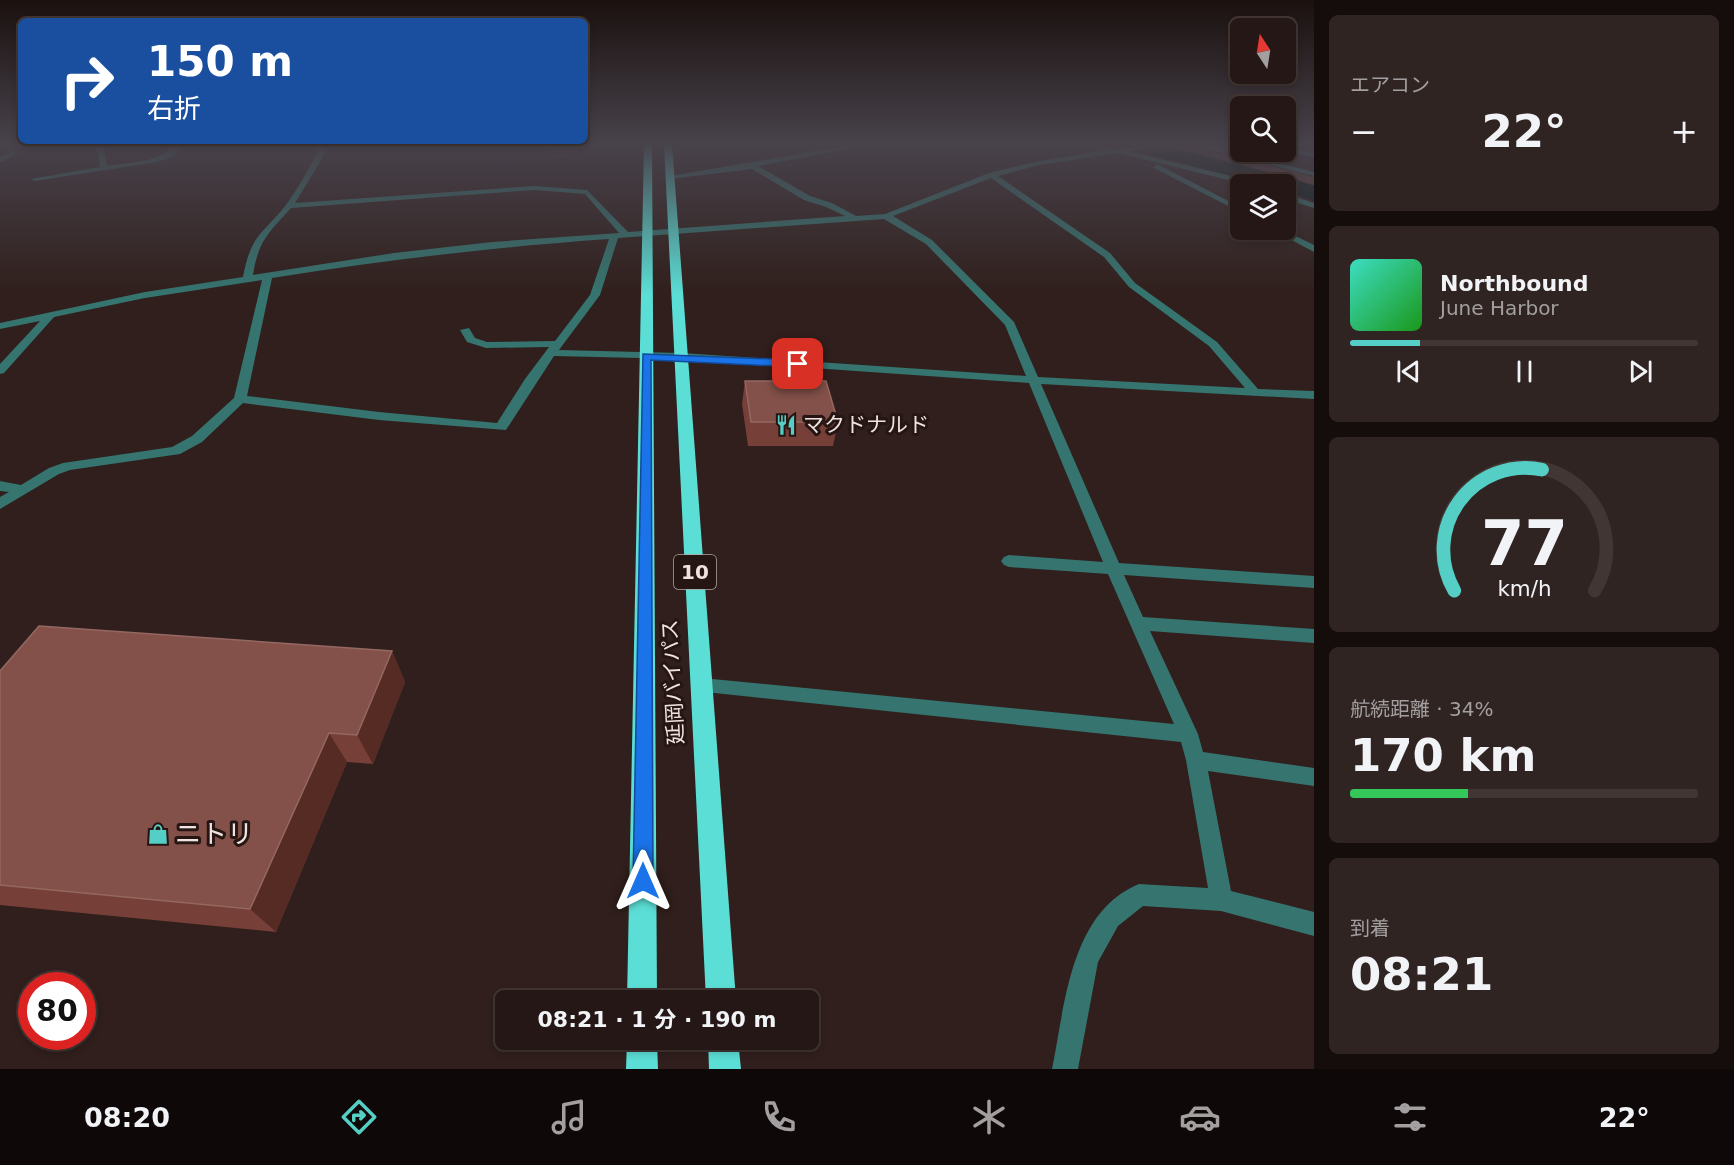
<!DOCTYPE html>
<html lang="ja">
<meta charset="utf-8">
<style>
:root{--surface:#241715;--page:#302422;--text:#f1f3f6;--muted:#a39fa0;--line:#413634;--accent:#55cec5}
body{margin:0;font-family:"DejaVu Sans","Noto Sans JP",sans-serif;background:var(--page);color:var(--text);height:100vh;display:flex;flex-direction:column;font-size:22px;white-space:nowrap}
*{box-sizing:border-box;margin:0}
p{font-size:20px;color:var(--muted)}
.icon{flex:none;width:33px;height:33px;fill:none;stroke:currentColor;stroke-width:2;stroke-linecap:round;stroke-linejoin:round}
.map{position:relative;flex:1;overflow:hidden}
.details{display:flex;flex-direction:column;gap:15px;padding:15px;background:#140d0c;width:420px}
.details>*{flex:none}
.guide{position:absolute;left:18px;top:18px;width:570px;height:126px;border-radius:9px;box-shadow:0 3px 9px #0003,0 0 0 2px var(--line);background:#1a4fa0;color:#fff;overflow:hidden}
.needle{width:39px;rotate:348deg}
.controls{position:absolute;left:1230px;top:18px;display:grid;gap:12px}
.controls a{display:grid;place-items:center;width:66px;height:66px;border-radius:9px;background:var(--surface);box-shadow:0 3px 9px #0003,0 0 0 2px var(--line);font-size:30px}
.speed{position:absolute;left:18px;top:972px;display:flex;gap:12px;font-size:30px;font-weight:700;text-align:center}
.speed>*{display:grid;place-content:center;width:78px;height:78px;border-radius:50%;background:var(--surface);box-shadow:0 3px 9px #0003,0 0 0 2px var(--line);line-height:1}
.speed .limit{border:9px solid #d22;background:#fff;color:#111}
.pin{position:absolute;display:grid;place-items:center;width:51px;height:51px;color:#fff;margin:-26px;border-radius:12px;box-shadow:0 3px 9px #0006}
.me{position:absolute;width:66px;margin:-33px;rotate:0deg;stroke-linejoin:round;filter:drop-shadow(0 0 4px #0008)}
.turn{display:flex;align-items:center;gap:21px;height:126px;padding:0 30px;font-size:27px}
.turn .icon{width:78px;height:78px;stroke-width:2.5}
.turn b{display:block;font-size:42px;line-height:51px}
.big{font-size:45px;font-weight:700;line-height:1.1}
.details .widget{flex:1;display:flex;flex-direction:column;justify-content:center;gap:9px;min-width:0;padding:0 21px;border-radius:9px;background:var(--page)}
.details .dial{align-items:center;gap:0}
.dial svg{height:156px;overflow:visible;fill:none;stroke:var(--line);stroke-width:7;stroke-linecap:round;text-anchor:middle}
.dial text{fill:var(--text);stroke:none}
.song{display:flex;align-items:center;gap:18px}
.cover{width:72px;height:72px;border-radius:9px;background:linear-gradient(135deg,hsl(170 70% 55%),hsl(120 70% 35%))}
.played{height:6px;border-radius:3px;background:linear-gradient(90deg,var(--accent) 20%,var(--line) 20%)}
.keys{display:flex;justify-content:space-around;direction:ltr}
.heat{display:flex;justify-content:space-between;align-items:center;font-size:33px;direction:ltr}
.charge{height:9px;border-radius:4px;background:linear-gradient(90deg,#34c759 34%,var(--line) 0)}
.trip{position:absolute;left:495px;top:990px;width:324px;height:60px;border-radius:9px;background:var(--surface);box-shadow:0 3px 9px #0003,0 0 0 2px var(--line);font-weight:700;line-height:60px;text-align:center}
.tabs{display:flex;height:96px;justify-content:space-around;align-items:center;background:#0e0908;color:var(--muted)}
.tabs .icon{width:42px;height:42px}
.tabs .current{color:var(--accent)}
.tabs b{font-size:27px;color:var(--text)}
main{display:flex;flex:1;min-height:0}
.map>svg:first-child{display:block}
.green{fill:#633f39}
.water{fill:#001513}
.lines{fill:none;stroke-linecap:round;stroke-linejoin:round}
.minor{fill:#35746f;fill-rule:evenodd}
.highway{fill:#5bded5;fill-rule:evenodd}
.wall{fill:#763f37}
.shaded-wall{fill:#552b24}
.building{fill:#835149;stroke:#946861;stroke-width:1.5}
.route{fill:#1a73e8;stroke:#114b97;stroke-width:1.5}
.labels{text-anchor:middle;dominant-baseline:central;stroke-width:6;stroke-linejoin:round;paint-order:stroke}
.shield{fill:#261613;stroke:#b3a5a2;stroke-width:1.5}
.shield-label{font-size:20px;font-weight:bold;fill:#efe2e0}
.poi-label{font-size:21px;fill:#efe2e0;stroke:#261613;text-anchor:start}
.street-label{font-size:21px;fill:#efe2e0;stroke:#261613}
.near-poi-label{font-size:26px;fill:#efe2e0;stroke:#261613;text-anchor:start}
</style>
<main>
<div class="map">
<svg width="1314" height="1069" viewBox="0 0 1314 1069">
<rect width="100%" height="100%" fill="#301f1c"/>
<path class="green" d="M 1175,145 L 1189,146 L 1314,177 L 1314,185 L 1168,147 Z"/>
<path class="water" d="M 1109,144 L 1158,144 L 1292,178 L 1314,186 L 1314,201 L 1286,191 L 1286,184 L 1263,184 Z"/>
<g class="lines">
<path class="minor" d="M 96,144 L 103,144 L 107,166 C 130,162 159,163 175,144 L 182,144 L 173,157 L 157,162 L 35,181 L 31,179 L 100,167 Z
M 320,144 L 327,144 L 326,152 L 295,203 L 534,186 L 587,190 L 628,232 L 845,216 L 826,207 L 804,200 L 752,169 L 669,179 L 665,177 L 857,144 L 874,144 L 758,166 L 810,196 L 832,203 L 856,216 L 885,214 L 989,173 L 1039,161 L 1107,150 L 1087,144 L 1118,149 L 1165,144 L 1128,151 L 1255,182 L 1256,184 L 1245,184 L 1118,153 L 1039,165 L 998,176 L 1110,253 L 1135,283 L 1217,342 L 1258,389 L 1314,391 L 1314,399 L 1041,384 L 1119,563 L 1314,576 L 1314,588 L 1124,575 L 1143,617 L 1314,629 L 1314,643 L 1150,631 L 1198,734 L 1203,752 L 1314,768 L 1314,786 L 1208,771 L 1231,891 L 1314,912 L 1314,936 L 1221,911 L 1143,906 L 1118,926 L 1098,962 L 1078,1069 L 1052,1069 C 1065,1006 1070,912 1139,884 L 1208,888 L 1186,760 L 1181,742 L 696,691 L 693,686 L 696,681 L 702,678 L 1174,724 L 1108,574 L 1009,567 L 1004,565 L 1001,561 L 1004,557 L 1009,555 L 1103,562 L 1029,383 L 682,359 L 554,356 L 506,430 L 379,420 L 243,403 L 202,442 L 180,454 L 70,470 L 59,474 L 0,509 L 0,497 L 9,492 L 0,491 L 0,481 L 21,485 L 49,468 L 63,463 L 172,447 L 192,436 L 234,398 L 262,280 L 145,298 L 54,317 L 4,373 L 0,374 L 0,364 L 40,321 L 0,329 L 0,323 L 145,292 L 243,277 C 251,234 262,235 286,205 C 298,189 308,169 318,152 ZM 991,178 L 1104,257 L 1129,287 L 1209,346 L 1245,388 L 1038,377 L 1014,322 L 932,240 L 893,216 ZM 534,190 L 585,194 L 619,233 L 492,242 L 394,253 L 253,275 C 258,241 269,232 291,208 ZM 884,219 L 926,244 L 1005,325 L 1026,376 L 682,353 L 559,350 L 600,295 L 618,238 ZM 609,239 L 590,295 L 555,341 L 487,342 L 475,338 L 469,328 L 460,330 L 467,342 L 486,348 L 549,347 L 525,379 L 497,423 L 379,412 L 247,396 L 272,278 C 384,260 495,247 609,239 Z
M 1188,144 L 1201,144 L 1314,172 L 1314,176 Z
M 1286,147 L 1314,153 L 1314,157 L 1286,151 Z
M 13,151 L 16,155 L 0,162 L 0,157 Z
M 1157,164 L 1240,207 L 1240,212 L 1154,168 Z
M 1286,194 L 1314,203 L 1314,208 L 1286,199 Z
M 1273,230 L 1283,230 L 1314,245 L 1314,252 Z"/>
<path class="highway" d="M 644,144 L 652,144 L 657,1000 L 627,1000 Z
M 664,144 L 672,144 L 736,1000 L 706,1000 Z
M 627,1040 L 657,1040 L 658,1069 L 626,1069 Z
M 708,1040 L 738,1040 L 741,1069 L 709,1069 Z"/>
</g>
<path class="wall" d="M 745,381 L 838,422 L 833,446 L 748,446 L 742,404 Z
M 392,651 L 405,682 L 373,764 L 347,762 L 276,932 L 0,905 L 0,671 Z"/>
<path class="shaded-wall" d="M 564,144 L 581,144 L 577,154 L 551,158 L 550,146 Z
M 392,651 L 405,682 L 373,764 L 357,735 Z
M 329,733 L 347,762 L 276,932 L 250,909 Z"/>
<path class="building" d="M 551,144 L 564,144 L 550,146 Z
M 745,381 L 826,381 L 838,422 L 751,422 Z
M 39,626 L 392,651 L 357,735 L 329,733 L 250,909 L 0,885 L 0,671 Z"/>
<linearGradient id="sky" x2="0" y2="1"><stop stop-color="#1a110f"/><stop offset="0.49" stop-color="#48424b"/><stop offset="1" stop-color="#48424b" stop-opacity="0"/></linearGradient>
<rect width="1314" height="294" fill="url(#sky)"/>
<path class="route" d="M 643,354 L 798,360 L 804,364 L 798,367 L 651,360 L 653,881 L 650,888 L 643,891 L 636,888 L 633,881 Z"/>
<defs>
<g id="restaurant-bare" transform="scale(1.62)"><path d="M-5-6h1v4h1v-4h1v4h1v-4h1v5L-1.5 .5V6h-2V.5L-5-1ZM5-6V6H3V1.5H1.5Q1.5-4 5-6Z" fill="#55cec5" stroke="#261613" stroke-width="2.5" paint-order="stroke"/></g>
<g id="shop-bare" transform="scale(1.62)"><path d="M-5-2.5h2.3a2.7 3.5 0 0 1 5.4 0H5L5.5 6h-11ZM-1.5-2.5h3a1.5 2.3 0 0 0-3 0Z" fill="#55cec5" stroke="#261613" stroke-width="2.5" paint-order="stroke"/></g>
</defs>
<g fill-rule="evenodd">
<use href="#restaurant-bare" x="786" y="425"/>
<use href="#shop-bare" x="158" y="834"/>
</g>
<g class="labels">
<rect class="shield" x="674" y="555" width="42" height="34" rx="4.5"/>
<g class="shield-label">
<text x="695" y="572">10</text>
</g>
<g class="poi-label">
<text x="803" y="425">マクドナルド</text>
</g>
<g class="street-label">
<text transform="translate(673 682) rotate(-93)">延岡バイパス</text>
</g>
<g class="near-poi-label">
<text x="175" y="834">ニトリ</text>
</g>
</g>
</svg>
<div class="controls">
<a><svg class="needle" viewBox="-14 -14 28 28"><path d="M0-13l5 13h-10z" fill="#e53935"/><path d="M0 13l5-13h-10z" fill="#a39fa0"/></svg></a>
<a><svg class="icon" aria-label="search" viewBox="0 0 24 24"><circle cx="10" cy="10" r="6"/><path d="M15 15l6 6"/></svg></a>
<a><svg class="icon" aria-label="layers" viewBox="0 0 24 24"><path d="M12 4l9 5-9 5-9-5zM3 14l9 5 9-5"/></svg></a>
</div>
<div class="speed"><div class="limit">80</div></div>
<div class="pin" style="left:798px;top:364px;background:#d93025"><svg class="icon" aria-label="arrive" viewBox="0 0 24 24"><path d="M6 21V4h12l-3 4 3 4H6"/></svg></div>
<svg class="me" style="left:643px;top:881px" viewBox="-20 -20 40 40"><path d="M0-17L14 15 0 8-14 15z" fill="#1a73e8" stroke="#fff" stroke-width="4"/></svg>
<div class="trip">08:21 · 1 分 · 190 m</div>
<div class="guide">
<div class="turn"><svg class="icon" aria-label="right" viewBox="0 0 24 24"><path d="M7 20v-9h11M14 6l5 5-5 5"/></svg><div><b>150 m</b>右折</div></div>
</div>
</div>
<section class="details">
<div class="widget"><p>エアコン</p>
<div class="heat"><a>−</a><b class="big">22°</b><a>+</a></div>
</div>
<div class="widget">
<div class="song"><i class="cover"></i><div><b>Northbound</b><p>June Harbor</p></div></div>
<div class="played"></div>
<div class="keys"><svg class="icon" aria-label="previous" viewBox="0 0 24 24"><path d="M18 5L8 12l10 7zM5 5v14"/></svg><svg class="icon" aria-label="pause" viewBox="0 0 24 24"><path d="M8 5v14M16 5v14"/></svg><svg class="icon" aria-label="next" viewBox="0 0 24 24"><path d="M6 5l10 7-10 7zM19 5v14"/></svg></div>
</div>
<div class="widget dial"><svg viewBox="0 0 100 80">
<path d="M14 69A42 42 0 1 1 86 69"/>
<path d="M14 69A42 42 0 0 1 59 7" stroke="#55cec5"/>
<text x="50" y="56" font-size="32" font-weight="700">77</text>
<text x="50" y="72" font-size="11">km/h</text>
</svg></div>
<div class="widget"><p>航続距離 · 34%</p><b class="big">170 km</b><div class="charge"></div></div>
<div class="widget"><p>到着</p><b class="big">08:21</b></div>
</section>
</main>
<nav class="tabs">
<b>08:20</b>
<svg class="icon current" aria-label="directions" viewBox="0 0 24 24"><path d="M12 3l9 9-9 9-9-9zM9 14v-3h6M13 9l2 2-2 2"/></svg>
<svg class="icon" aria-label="music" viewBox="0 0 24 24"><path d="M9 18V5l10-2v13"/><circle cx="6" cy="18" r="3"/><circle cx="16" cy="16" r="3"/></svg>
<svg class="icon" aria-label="phone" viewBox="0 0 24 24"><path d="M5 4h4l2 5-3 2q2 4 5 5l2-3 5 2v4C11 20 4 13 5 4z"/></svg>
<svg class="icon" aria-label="climate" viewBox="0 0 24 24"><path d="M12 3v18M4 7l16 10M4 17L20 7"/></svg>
<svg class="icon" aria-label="car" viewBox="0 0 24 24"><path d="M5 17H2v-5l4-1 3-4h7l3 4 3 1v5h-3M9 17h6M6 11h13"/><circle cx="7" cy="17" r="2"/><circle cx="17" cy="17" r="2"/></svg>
<svg class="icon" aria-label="filters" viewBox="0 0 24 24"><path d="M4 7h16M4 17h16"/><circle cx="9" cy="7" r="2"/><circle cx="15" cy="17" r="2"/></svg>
<b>22°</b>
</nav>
